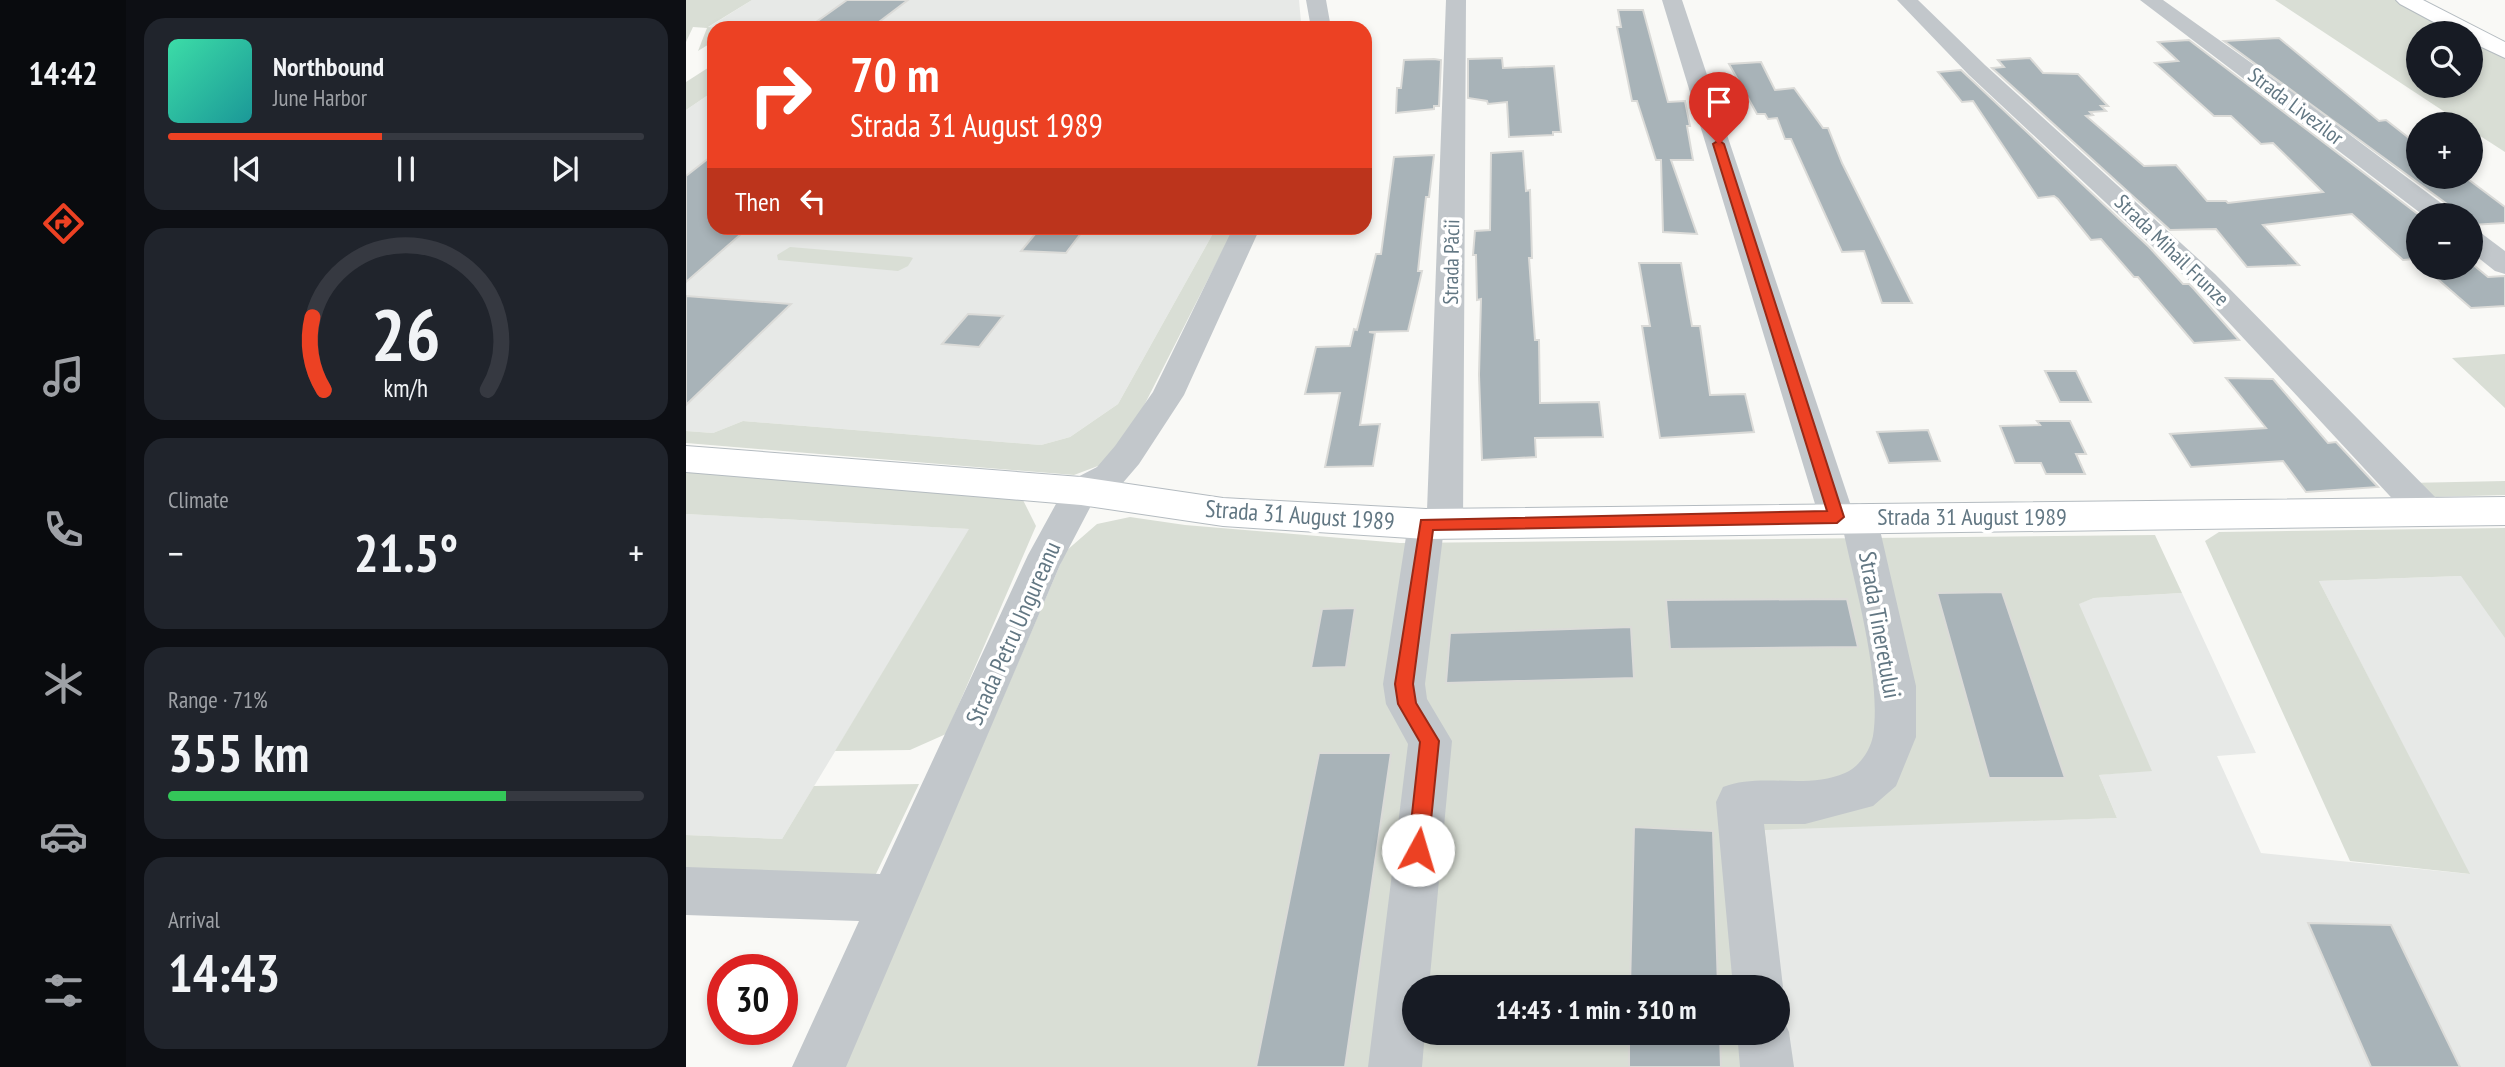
<!DOCTYPE html>
<meta charset="utf-8">
<style>
:root{--surface:#171b24;--page:#20242c;--text:#f1f3f6;--muted:#9ea1a6;--line:#363941;--accent:#ec4123}
body{margin:0;font-family:"PT Sans Narrow",sans-serif;background:var(--page);color:var(--text);height:100vh;display:flex;flex-direction:column;font-size:26px;white-space:nowrap}
*{box-sizing:border-box;margin:0}
p{font-size:23px;color:var(--muted)}
.icon{flex:none;width:38px;height:38px;fill:none;stroke:currentColor;stroke-width:2;stroke-linecap:round;stroke-linejoin:round}
.map{position:relative;flex:1;overflow:hidden}
.panel{display:flex;flex-direction:column;gap:18px;padding:18px;background:#0d0f14;width:560px}
.panel>*{flex:none}
.guide{position:absolute;left:21px;top:21px;width:665px;height:214px;border-radius:21px;box-shadow:0 4px 10px #0003;background:#ec4123;color:#fff;overflow:hidden}
.fabs{position:absolute;left:1720px;top:21px;display:grid;gap:14px}
.fabs a{display:grid;place-items:center;width:77px;height:77px;border-radius:50%;background:var(--surface);box-shadow:0 4px 10px #0003;font-size:35px}
.speed{position:absolute;left:21px;top:954px;display:flex;gap:14px;font-size:35px;font-weight:700;text-align:center}
.speed>*{display:grid;place-content:center;width:91px;height:91px;border-radius:50%;background:var(--surface);box-shadow:0 4px 10px #0003;line-height:1}
.speed .limit{border:10px solid #d22;background:#fff;color:#111}
.pin{position:absolute;display:grid;place-items:center;width:60px;height:60px;color:#fff;margin:-72px -30px;border-radius:50% 50% 50% 0;rotate:-45deg;box-shadow:0 0 7px #0007}
.pin .icon{rotate:45deg}
.me{position:absolute;width:77px;margin:-38px;rotate:6deg;stroke-linejoin:round;filter:drop-shadow(0 0 5px #0008)}
.turn{display:flex;align-items:center;gap:24px;height:147px;padding:0 28px;font-size:32px}
.turn .icon{width:91px;height:91px;stroke-width:2.5}
.turn b{display:block;font-size:49px;line-height:60px}
.then{display:flex;align-items:center;height:66px;padding:0 28px;background:#0003;gap:14px;font-size:26px}
.big{font-size:52px;font-weight:700;line-height:1.1}
.panel .widget{flex:1;display:flex;flex-direction:column;justify-content:center;gap:10px;min-width:0;padding:0 24px;border-radius:21px;background:var(--page)}
.panel .dial{align-items:center;gap:0}
.dial svg{height:182px;overflow:visible;fill:none;stroke:var(--line);stroke-width:7;stroke-linecap:round;text-anchor:middle}
.dial text{fill:var(--text);stroke:none}
.song{display:flex;align-items:center;gap:21px}
.cover{width:84px;height:84px;border-radius:10px;background:linear-gradient(135deg,hsl(160 70% 55%),hsl(180 70% 35%))}
.played{height:7px;border-radius:4px;background:linear-gradient(90deg,var(--accent) 45%,var(--line) 45%)}
.keys{display:flex;justify-content:space-around;direction:ltr}
.heat{display:flex;justify-content:space-between;align-items:center;font-size:38px;direction:ltr}
.charge{height:10px;border-radius:5px;background:linear-gradient(90deg,#34c759 71%,var(--line) 0)}
.trip{position:absolute;left:716px;top:975px;width:388px;height:70px;border-radius:35px;background:var(--surface);box-shadow:0 4px 10px #0003;font-weight:700;line-height:70px;text-align:center}
main{display:flex;flex:1;min-height:0}
.tabs{display:flex;flex-direction:column;width:126px;justify-content:space-around;align-items:center;background:#090b0e;color:var(--muted)}
.tabs .icon{width:49px;height:49px}
.tabs .current{color:var(--accent)}
.tabs b{font-size:32px;color:var(--text)}
.map>svg:first-child{display:block}
.built{fill:#e7e9e7}
.green{fill:#d9ded5;fill-rule:evenodd}
.building{fill:#a8b3b8;stroke:#dbdbd8;stroke-width:2}
.lines{fill:none;stroke-linecap:round;stroke-linejoin:round}
.secondary-casing{stroke:#b4bbc0;stroke-width:2}
.street{fill:#c2c7cb;fill-rule:evenodd}
.secondary{fill:#fff;fill-rule:evenodd}
.route{fill:#ec4123;stroke:#992a17;stroke-width:2}
.labels{text-anchor:middle;dominant-baseline:central;stroke-width:7;stroke-linejoin:round;paint-order:stroke}
.far-street-label{font-size:21px;fill:#627783;stroke:#fff}
.street-label{font-size:24px;fill:#627783;stroke:#fff}
</style>
<main>
<nav class="tabs">
<b>14:42</b>
<svg class="icon current" aria-label="directions" viewBox="0 0 24 24"><path d="M12 3l9 9-9 9-9-9zM9 14v-3h6M13 9l2 2-2 2"/></svg>
<svg class="icon" aria-label="music" viewBox="0 0 24 24"><path d="M9 18V5l10-2v13"/><circle cx="6" cy="18" r="3"/><circle cx="16" cy="16" r="3"/></svg>
<svg class="icon" aria-label="phone" viewBox="0 0 24 24"><path d="M5 4h4l2 5-3 2q2 4 5 5l2-3 5 2v4C11 20 4 13 5 4z"/></svg>
<svg class="icon" aria-label="climate" viewBox="0 0 24 24"><path d="M12 3v18M4 7l16 10M4 17L20 7"/></svg>
<svg class="icon" aria-label="car" viewBox="0 0 24 24"><path d="M5 17H2v-5l4-1 3-4h7l3 4 3 1v5h-3M9 17h6M6 11h13"/><circle cx="7" cy="17" r="2"/><circle cx="17" cy="17" r="2"/></svg>
<svg class="icon" aria-label="filters" viewBox="0 0 24 24"><path d="M4 7h16M4 17h16"/><circle cx="9" cy="7" r="2"/><circle cx="15" cy="17" r="2"/></svg>
</nav>
<section class="panel">
<div class="widget">
<div class="song"><i class="cover"></i><div><b>Northbound</b><p>June Harbor</p></div></div>
<div class="played"></div>
<div class="keys"><svg class="icon" aria-label="previous" viewBox="0 0 24 24"><path d="M18 5L8 12l10 7zM5 5v14"/></svg><svg class="icon" aria-label="pause" viewBox="0 0 24 24"><path d="M8 5v14M16 5v14"/></svg><svg class="icon" aria-label="next" viewBox="0 0 24 24"><path d="M6 5l10 7-10 7zM19 5v14"/></svg></div>
</div>
<div class="widget dial"><svg viewBox="0 0 100 80">
<path d="M14 69A42 42 0 1 1 86 69"/>
<path d="M14 69A42 42 0 0 1 9 37" stroke="#ec4123"/>
<text x="50" y="56" font-size="32" font-weight="700">26</text>
<text x="50" y="72" font-size="11">km/h</text>
</svg></div>
<div class="widget"><p>Climate</p>
<div class="heat"><a>−</a><b class="big">21.5°</b><a>+</a></div>
</div>
<div class="widget"><p>Range · 71%</p><b class="big">355 km</b><div class="charge"></div></div>
<div class="widget"><p>Arrival</p><b class="big">14:43</b></div>
</section>
<div class="map">
<svg width="1819" height="1067" viewBox="0 0 1819 1067">
<rect width="100%" height="100%" fill="#f9f9f6"/>
<path class="built" d="M 66,0 L 613,0 L 615,22 L 612,28 L 21,28 Z
M 28,91 L 28,228 L 530,228 L 432,404 L 384,437 L 355,445 L 57,421 L 27,433 L 0,431 L 0,110 Z
M 0,514 L 284,529 L 96,839 L 0,835 Z
M 1775,576 L 1819,576 L 1819,1067 L 1103,1067 L 1079,829 L 1431,818 L 1413,775 L 1465,770 L 1392,604 L 1408,598 L 1496,593 L 1570,753 L 1531,756 L 1575,853 L 1783,874 L 1633,581 Z"/>
<path class="green" d="M 0,0 L 66,0 L 22,27 L 28,28 L 28,41 L 12,51 L 21,28 L 7,27 L 0,42 Z
M 1589,0 L 1712,0 L 1774,33 L 1732,33 L 1732,86 L 1785,86 L 1785,39 L 1819,58 L 1819,152 L 1785,130 L 1785,124 L 1777,124 Z
M 28,64 L 28,91 L 0,110 L 0,82 Z
M 530,228 L 548,228 L 437,447 L 420,463 L 388,475 L 0,443 L 0,431 L 27,433 L 57,421 L 355,445 L 384,437 L 432,404 Z
M 104,247 L 224,257 L 227,258 L 222,266 L 212,271 L 92,260 L 91,255 Z
M 1819,354 L 1819,408 L 1766,358 Z
M 0,472 L 337,500 L 350,526 L 260,734 L 224,750 L 149,751 L 283,529 L 0,514 Z
M 1819,481 L 1819,495 L 1745,497 L 1721,483 Z
M 444,517 L 499,525 L 714,543 L 1469,535 L 1496,593 L 1408,598 L 1393,604 L 1466,771 L 1413,775 L 1431,818 L 1079,830 L 1103,1067 L 158,1067 L 380,551 L 411,524 ZM 728,987 L 1092,987 L 1092,1032 L 728,1032 Z
M 1819,528 L 1819,638 L 1775,576 L 1633,581 L 1784,874 L 1664,861 L 1519,541 L 1533,532 Z
M 233,784 L 189,876 L 0,874 L 0,835 L 96,839 L 128,786 Z"/>
<path class="building" d="M 161,0 L 222,0 L 185,28 L 126,25 Z
M 932,10 L 957,10 L 982,102 L 999,101 L 1004,126 L 1001,126 L 1007,160 L 985,160 L 1011,234 L 977,232 L 975,160 L 970,160 L 951,101 L 946,101 L 931,27 L 935,27 Z
M 1593,38 L 1693,121 L 1700,120 L 1732,145 L 1732,177 L 1779,177 L 1819,207 L 1819,223 L 1785,225 L 1785,215 L 1770,215 L 1765,207 L 1538,41 Z
M 1503,40 L 1733,215 L 1732,262 L 1729,259 L 1717,260 L 1666,214 L 1577,225 L 1613,265 L 1561,267 L 1530,229 L 1484,230 L 1306,68 L 1318,67 L 1312,60 L 1344,58 L 1357,73 L 1392,74 L 1422,106 L 1415,106 L 1420,111 L 1404,112 L 1407,115 L 1400,116 L 1458,166 L 1490,165 L 1521,201 L 1540,201 L 1542,203 L 1637,192 L 1587,143 L 1575,144 L 1545,116 L 1528,116 L 1469,63 L 1492,61 L 1472,42 Z
M 816,58 L 817,68 L 868,66 L 875,132 L 867,132 L 867,135 L 823,137 L 821,102 L 802,104 L 801,101 L 782,98 L 782,59 Z
M 748,59 L 755,60 L 753,106 L 748,106 L 748,109 L 710,113 L 711,88 L 715,88 L 718,60 Z
M 1075,62 L 1089,90 L 1108,88 L 1137,128 L 1142,128 L 1156,163 L 1226,303 L 1196,303 L 1178,251 L 1156,252 L 1105,139 L 1099,139 L 1091,118 L 1082,119 L 1079,114 L 1071,114 L 1043,64 Z
M 1275,70 L 1463,247 L 1497,284 L 1503,284 L 1507,288 L 1553,340 L 1508,343 L 1452,277 L 1448,277 L 1415,239 L 1405,240 L 1372,199 L 1368,196 L 1352,198 L 1287,101 L 1276,102 L 1252,72 Z
M 837,151 L 840,191 L 844,190 L 846,258 L 843,258 L 849,340 L 853,340 L 854,403 L 913,402 L 917,437 L 849,438 L 850,457 L 796,460 L 793,375 L 795,299 L 791,300 L 790,255 L 787,255 L 789,231 L 804,230 L 805,153 Z
M 28,154 L 28,228 L 62,228 L 0,282 L 0,176 Z
M 748,155 L 743,197 L 740,197 L 732,271 L 736,271 L 722,331 L 683,332 L 689,333 L 674,425 L 694,424 L 687,466 L 639,467 L 654,393 L 619,394 L 630,347 L 664,346 L 668,329 L 671,330 L 690,254 L 695,254 L 708,157 Z
M 354,228 L 399,228 L 380,253 L 335,251 Z
M 953,263 L 995,263 L 1006,326 L 1014,326 L 1024,395 L 1059,394 L 1068,432 L 974,438 L 956,326 L 964,326 Z
M 1785,263 L 1802,277 L 1819,276 L 1819,306 L 1785,308 L 1739,268 L 1785,268 Z
M 0,296 L 105,304 L 0,405 Z
M 282,314 L 317,316 L 293,347 L 256,344 Z
M 1359,371 L 1390,371 L 1405,402 L 1374,402 Z
M 1540,378 L 1587,379 L 1642,443 L 1650,442 L 1692,487 L 1620,492 L 1597,461 L 1505,467 L 1484,434 L 1580,428 Z
M 1351,421 L 1384,421 L 1400,454 L 1390,454 L 1399,474 L 1360,474 L 1355,463 L 1329,463 L 1314,426 L 1354,425 Z
M 1242,430 L 1254,461 L 1203,463 L 1191,432 Z
M 1316,592 L 1379,778 L 1303,778 L 1251,593 Z
M 1161,599 L 1172,647 L 984,649 L 980,600 Z
M 669,608 L 660,667 L 625,668 L 636,609 Z
M 945,627 L 948,678 L 760,683 L 764,633 Z
M 633,753 L 705,753 L 659,1067 L 570,1067 Z
M 948,827 L 1027,831 L 1032,987 L 944,987 Z
M 1622,923 L 1705,925 L 1774,1067 L 1685,1067 Z
M 943,1032 L 1034,1032 L 1035,1067 L 943,1067 Z"/>
<g class="lines">
<g class="secondary-casing">
<path id="secondary" d="M 1710,0 L 1737,0 L 1819,42 L 1819,58 L 1785,42 L 1785,33 L 1768,33 L 1714,4 Z
M 0,446 L 395,477 L 537,498 L 740,509 L 1819,497 L 1819,525 L 740,539 L 537,526 L 395,505 L 0,472 Z"/>
</g>
<path class="street" d="M 620,0 L 640,0 L 645,28 L 625,28 Z
M 760,0 L 780,0 L 777,523 L 772,533 L 757,536 L 739,684 L 741,699 L 766,741 L 743,987 L 728,987 L 728,1032 L 739,1032 L 736,1067 L 682,1067 L 722,744 L 700,704 L 697,684 L 722,524 L 727,514 L 741,511 Z
M 976,0 L 996,0 L 1165,506 L 1173,503 L 1186,507 L 1191,517 L 1230,686 L 1230,737 L 1210,786 L 1187,806 L 1119,824 L 1078,824 L 1097,987 L 1092,1000 L 1092,987 L 1047,987 L 1030,802 L 1037,787 C 1075,772 1120,790 1159,773 C 1173,767 1184,751 1187,736 C 1196,679 1169,587 1157,529 L 1151,531 L 1138,527 L 1133,517 Z
M 1211,0 L 1232,0 L 1299,65 L 1529,274 L 1754,502 L 1759,512 L 1754,522 L 1741,526 L 1728,522 L 1509,286 L 1283,75 Z
M 1454,0 L 1477,0 L 1619,101 L 1763,209 L 1767,215 L 1737,215 Z
M 547,228 L 574,228 L 498,395 L 453,464 L 435,485 L 408,500 L 374,565 L 160,1067 L 106,1067 L 173,921 L 0,915 L 0,867 L 194,874 L 342,555 L 382,482 L 411,467 L 429,446 L 467,392 Z
M 1785,231 L 1795,233 L 1819,251 L 1819,274 L 1809,271 L 1785,252 Z
M 1092,1012 L 1095,1014 L 1103,1032 L 1108,1067 L 1054,1067 L 1051,1032 L 1092,1032 Z"/>
<use href="#secondary" class="secondary"/>
</g>
<path class="route" d="M 1033,140 L 1038,144 L 1158,517 L 1151,523 L 747,530 L 727,684 L 730,703 L 753,741 L 742,850 L 739,857 L 732,859 L 725,857 L 722,850 L 734,742 L 712,704 L 709,684 L 735,520 L 1141,511 L 1027,144 Z"/>
<g class="labels">
<g class="far-street-label">
<text transform="translate(1610 106) rotate(37)">Strada Livezilor</text>
<text transform="translate(1486 250) rotate(44)">Strada Mihail Frunze</text>
<text transform="translate(765 262) rotate(-89)">Strada Păcii</text>
</g>
<g class="street-label">
<text transform="translate(614 515) rotate(4)">Strada 31 August 1989</text>
<text x="1286" y="516">Strada 31 August 1989</text>
<text transform="translate(1194 625) rotate(80)">Strada Tineretului</text>
<text transform="translate(327 633) rotate(-66)">Strada Petru Ungureanu</text>
</g>
</g>
</svg>
<div class="fabs">
<a><svg class="icon" aria-label="search" viewBox="0 0 24 24"><circle cx="10" cy="10" r="6"/><path d="M15 15l6 6"/></svg></a>
<a>+</a>
<a>−</a>
</div>
<div class="speed"><div class="limit">30</div></div>
<div class="pin" style="left:1033px;top:144px;background:#d93025"><svg class="icon" aria-label="arrive" viewBox="0 0 24 24"><path d="M6 21V4h12l-3 4 3 4H6"/></svg></div>
<svg class="me" style="left:732px;top:850px" viewBox="-20 -20 40 40"><circle r="19" fill="#fff"/><path d="M0-13L10 11 0 6-10 11z" fill="#ec4123"/></svg>
<div class="trip">14:43 · 1 min · 310 m</div>
<div class="guide">
<div class="turn"><svg class="icon" aria-label="right" viewBox="0 0 24 24"><path d="M7 20v-9h11M14 6l5 5-5 5"/></svg><div><b>70 m</b>Strada 31 August 1989</div></div>
<div class="then">Then<svg class="icon" aria-label="left" viewBox="0 0 24 24"><path d="M17 20v-9H6M10 6l-5 5 5 5"/></svg></div>
</div>
</div>
</main>
